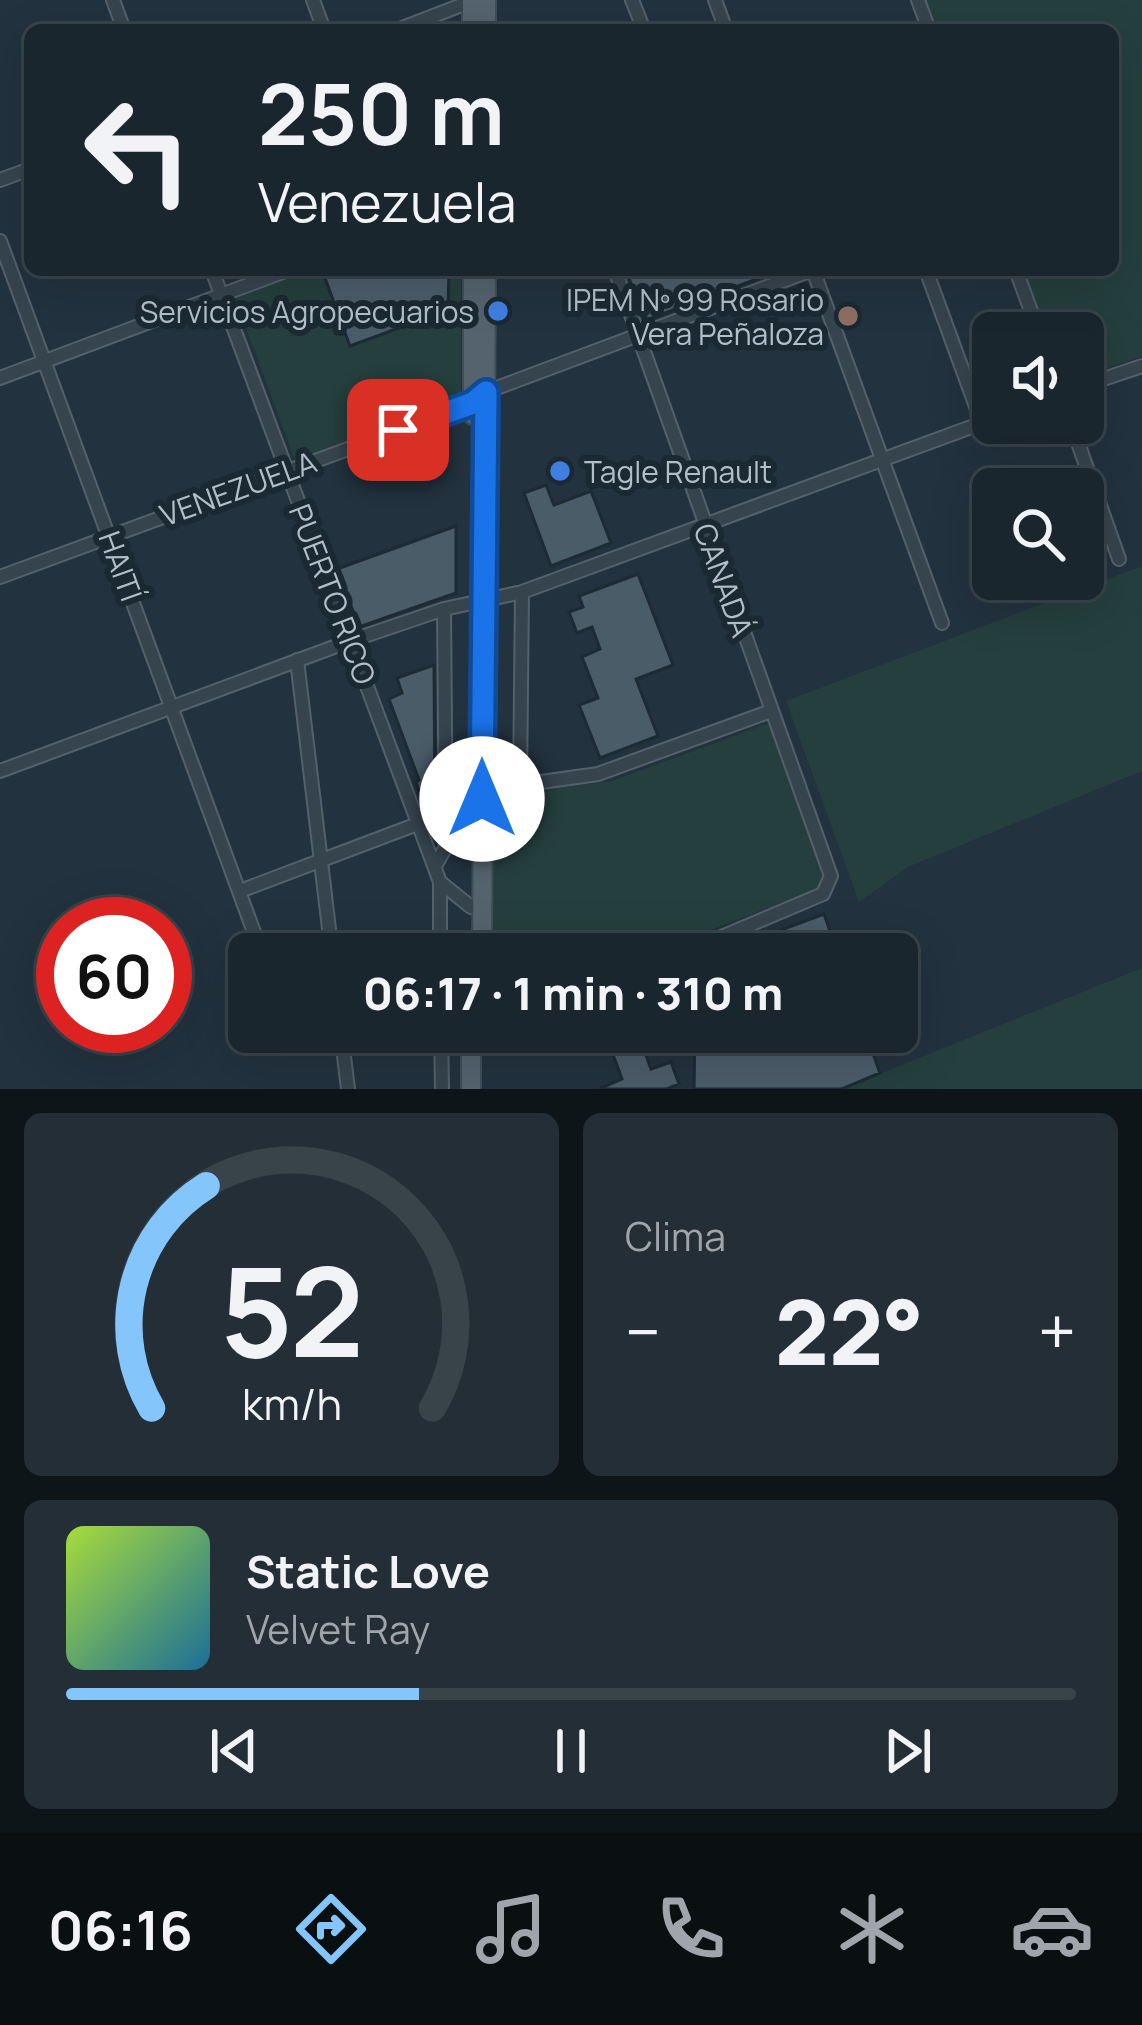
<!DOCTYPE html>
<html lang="es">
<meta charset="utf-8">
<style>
:root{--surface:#1a262e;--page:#232e36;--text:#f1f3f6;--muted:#9fa5aa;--line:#38434a;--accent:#84c5fc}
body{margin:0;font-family:Manrope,sans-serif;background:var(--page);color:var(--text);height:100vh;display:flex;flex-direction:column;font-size:45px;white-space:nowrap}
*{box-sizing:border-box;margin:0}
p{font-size:39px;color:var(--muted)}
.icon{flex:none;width:66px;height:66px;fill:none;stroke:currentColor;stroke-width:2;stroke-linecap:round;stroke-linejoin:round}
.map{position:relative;height:1089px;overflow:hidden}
.side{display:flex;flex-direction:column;gap:24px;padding:24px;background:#0e1519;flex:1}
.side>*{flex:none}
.top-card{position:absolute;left:24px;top:24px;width:1095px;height:252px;border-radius:18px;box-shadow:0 12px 48px #0002,0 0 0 3px var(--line);background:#1a262e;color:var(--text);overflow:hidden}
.tools{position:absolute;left:972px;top:312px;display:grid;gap:24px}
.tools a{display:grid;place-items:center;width:132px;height:132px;border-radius:18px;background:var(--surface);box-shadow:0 12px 48px #0002,0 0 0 3px var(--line);font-size:60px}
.speed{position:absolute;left:36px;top:897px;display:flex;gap:24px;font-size:60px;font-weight:700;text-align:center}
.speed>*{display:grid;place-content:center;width:156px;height:156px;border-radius:50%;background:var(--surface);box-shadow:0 12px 48px #0002,0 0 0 3px var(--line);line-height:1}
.speed .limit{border:18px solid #d22;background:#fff;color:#111}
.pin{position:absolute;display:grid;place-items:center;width:102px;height:102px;color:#fff;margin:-51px;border-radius:24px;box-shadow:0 6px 18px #0006}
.me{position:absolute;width:132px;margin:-66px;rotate:0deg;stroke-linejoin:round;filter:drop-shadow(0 0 9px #0008)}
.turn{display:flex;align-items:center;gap:42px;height:252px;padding:0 36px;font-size:54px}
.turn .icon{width:156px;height:156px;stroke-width:2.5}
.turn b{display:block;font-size:84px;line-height:102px}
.big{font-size:90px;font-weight:800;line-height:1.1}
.side .tile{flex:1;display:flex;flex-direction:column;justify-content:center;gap:18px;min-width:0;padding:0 42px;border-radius:18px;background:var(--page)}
.side .dial{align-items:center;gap:0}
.dial svg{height:312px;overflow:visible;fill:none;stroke:var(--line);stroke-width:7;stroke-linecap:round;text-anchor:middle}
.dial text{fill:var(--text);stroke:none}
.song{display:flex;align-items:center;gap:36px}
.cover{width:144px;height:144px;border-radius:18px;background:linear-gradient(135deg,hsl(80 70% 55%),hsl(200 70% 35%))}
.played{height:12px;border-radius:6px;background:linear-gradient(90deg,var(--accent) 35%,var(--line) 35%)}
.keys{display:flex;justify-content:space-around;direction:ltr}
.heat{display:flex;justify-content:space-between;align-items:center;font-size:66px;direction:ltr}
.side .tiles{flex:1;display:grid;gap:24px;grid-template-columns:1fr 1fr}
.tile:last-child{grid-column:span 2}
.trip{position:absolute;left:228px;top:933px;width:690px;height:120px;border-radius:18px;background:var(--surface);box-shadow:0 12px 48px #0002,0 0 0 3px var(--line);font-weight:800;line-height:120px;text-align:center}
.menu{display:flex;height:192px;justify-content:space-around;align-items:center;background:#0a0f12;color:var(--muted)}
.menu .icon{width:84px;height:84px}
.menu .active{color:var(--accent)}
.menu b{font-size:54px;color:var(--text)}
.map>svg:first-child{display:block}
.green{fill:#243f3d}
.building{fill:#4b5c69;stroke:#1d2b34;stroke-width:3}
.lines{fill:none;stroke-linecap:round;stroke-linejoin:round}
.minor-casing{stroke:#54616b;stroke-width:16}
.primary-casing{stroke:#3f4d56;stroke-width:22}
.minor{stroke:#36444e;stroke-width:12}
.primary{stroke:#54636e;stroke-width:18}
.route-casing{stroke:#114b97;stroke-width:30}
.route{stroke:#1a73e8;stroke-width:21}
.shop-dot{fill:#3f7fe0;stroke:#1b2932;stroke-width:4.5}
.education-dot{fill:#8d6e63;stroke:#1b2932;stroke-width:4.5}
.labels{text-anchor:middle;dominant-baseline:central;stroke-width:12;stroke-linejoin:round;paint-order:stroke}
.poi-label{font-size:30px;fill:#b2bec9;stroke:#1b2932;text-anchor:end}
.street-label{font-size:30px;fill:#b2bec9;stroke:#1b2932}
</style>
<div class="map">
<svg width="1142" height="1089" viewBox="0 0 1142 1089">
<rect width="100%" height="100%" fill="#22323e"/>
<path class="green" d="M 925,0 L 1142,0 L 1142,356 L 1083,377 L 1083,333 L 1046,333 L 1023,270 L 1113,270 L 1113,30 L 936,30 Z
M 305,270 L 322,270 L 351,346 L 448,310 L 449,270 L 461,270 L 461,402 L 295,461 L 235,298 Z
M 1142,566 L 1142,771 L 908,867 L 859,902 L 786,701 Z
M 769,723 L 823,875 L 817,889 L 648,954 L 488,954 L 487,806 L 520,792 L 612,781 Z
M 1142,968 L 1142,1089 L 842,1089 Z"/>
<path class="building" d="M 322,270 L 449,270 L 448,310 L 350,346 Z
M 626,270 L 781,270 L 649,319 L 643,316 Z
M 546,485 L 554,505 L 591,491 L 611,543 L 551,566 L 524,493 Z
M 456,526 L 456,593 L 359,627 L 337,569 Z
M 638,574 L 673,665 L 636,679 L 658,736 L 600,758 L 579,705 L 598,698 L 582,657 L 600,649 L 592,627 L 577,633 L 569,612 L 583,607 L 579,596 Z
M 434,665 L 435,805 L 424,806 L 416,782 L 419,780 L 389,699 L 402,693 L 397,678 Z
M 824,914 L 838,954 L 720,954 L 720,953 Z
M 594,1032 L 656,1032 L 640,1039 L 651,1069 L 671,1062 L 679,1084 L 667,1089 L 599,1089 L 622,1079 L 611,1049 L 602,1053 Z
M 695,1032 L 865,1032 L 880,1073 L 842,1089 L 694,1089 Z"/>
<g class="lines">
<g class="minor-casing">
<path id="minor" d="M 113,0 L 124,30
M 313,0 L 324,30
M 632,0 L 644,30
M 715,0 L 726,30
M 918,0 L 929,30
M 397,30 L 472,1
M 0,180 L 30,169
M 0,241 L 262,954
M 212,270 L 440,882 L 471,907
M 615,270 L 831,876 L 823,894 L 681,954
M 813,270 L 942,623
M 926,270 L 982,423
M 1016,270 L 1039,333
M 0,378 L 288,270
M 1083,386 L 1142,366
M 1071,423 L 1119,559
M 0,577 L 473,403 L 486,392 L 812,270
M 297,660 L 332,954
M 0,771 L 350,641 L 444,609 L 522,592 L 993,419
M 520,785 L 522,592
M 482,799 L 520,785 L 598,774 L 771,711
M 446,847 L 471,844
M 435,866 L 446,847 L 444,609
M 440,882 L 440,954
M 240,891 L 420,823
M 341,1032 L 348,1089
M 441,1032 L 442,1089"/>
</g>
<g class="primary-casing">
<path id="primary" d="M 472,0 L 472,30
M 486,30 L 486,0
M 473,270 L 473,415
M 482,954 L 486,270
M 471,1089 L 471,1032"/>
</g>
<use href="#minor" class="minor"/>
<use href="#primary" class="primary"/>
</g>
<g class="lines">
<g class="route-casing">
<path id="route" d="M 398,430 L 473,403 L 486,392 L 482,799"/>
</g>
<use href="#route" class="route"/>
</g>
<g class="shop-dot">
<circle cx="498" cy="311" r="12"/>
<circle cx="560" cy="471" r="12"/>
</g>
<circle class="education-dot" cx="848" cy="316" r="12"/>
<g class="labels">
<g class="poi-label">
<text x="824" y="299">IPEM Nº 99 Rosario<tspan x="824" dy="34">Vera Peñaloza</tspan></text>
<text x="474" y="311">Servicios Agropecuarios</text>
<text x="584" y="471" text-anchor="start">Tagle Renault</text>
</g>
<g class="street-label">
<text transform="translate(238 488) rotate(-20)">VENEZUELA</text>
<text transform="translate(121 566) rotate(70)">HAITÍ</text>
<text transform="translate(724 580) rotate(70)">CANADÁ</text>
<text transform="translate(333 594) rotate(69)">PUERTO RICO</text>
</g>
</g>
</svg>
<div class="tools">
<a><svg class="icon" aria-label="sound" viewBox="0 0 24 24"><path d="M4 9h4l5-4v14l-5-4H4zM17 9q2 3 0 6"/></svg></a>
<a><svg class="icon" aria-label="search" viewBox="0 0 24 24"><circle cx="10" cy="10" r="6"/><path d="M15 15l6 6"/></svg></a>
</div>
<div class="speed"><div class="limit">60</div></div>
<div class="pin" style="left:398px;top:430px;background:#d93025"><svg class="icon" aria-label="arrive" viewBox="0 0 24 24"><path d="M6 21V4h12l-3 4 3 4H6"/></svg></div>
<svg class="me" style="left:482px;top:799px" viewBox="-20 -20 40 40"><circle r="19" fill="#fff"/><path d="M0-13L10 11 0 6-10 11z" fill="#1a73e8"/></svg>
<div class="trip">06:17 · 1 min · 310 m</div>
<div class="top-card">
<div class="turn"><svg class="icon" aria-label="left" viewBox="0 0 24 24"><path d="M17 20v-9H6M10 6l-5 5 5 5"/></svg><div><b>250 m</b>Venezuela</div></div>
</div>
</div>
<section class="side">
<div class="tiles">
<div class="tile dial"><svg viewBox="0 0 100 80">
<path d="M14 69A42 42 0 1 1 86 69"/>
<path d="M14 69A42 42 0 0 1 28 12" stroke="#84c5fc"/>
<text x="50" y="56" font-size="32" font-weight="700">52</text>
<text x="50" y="72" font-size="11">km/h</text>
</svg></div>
<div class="tile"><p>Clima</p>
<div class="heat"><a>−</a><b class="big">22°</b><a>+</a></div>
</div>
<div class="tile">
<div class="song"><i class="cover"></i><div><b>Static Love</b><p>Velvet Ray</p></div></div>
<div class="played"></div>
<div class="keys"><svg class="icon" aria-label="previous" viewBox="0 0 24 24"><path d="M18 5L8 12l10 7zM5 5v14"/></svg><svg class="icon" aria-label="pause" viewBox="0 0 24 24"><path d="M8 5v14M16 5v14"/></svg><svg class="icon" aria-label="next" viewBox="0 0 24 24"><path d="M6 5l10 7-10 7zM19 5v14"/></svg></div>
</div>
</div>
</section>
<nav class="menu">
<b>06:16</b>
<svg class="icon active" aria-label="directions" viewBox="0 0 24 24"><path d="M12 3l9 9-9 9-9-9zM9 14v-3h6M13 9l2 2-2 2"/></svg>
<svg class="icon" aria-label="music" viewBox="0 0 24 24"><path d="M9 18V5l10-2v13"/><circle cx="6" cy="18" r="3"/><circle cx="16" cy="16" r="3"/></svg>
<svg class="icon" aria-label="phone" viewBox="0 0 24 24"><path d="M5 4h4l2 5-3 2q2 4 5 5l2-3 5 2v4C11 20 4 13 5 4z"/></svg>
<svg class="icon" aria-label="climate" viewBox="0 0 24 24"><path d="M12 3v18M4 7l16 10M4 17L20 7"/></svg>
<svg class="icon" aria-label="car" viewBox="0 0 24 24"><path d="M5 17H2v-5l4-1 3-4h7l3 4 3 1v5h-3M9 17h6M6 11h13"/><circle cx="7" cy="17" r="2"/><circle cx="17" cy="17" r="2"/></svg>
</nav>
